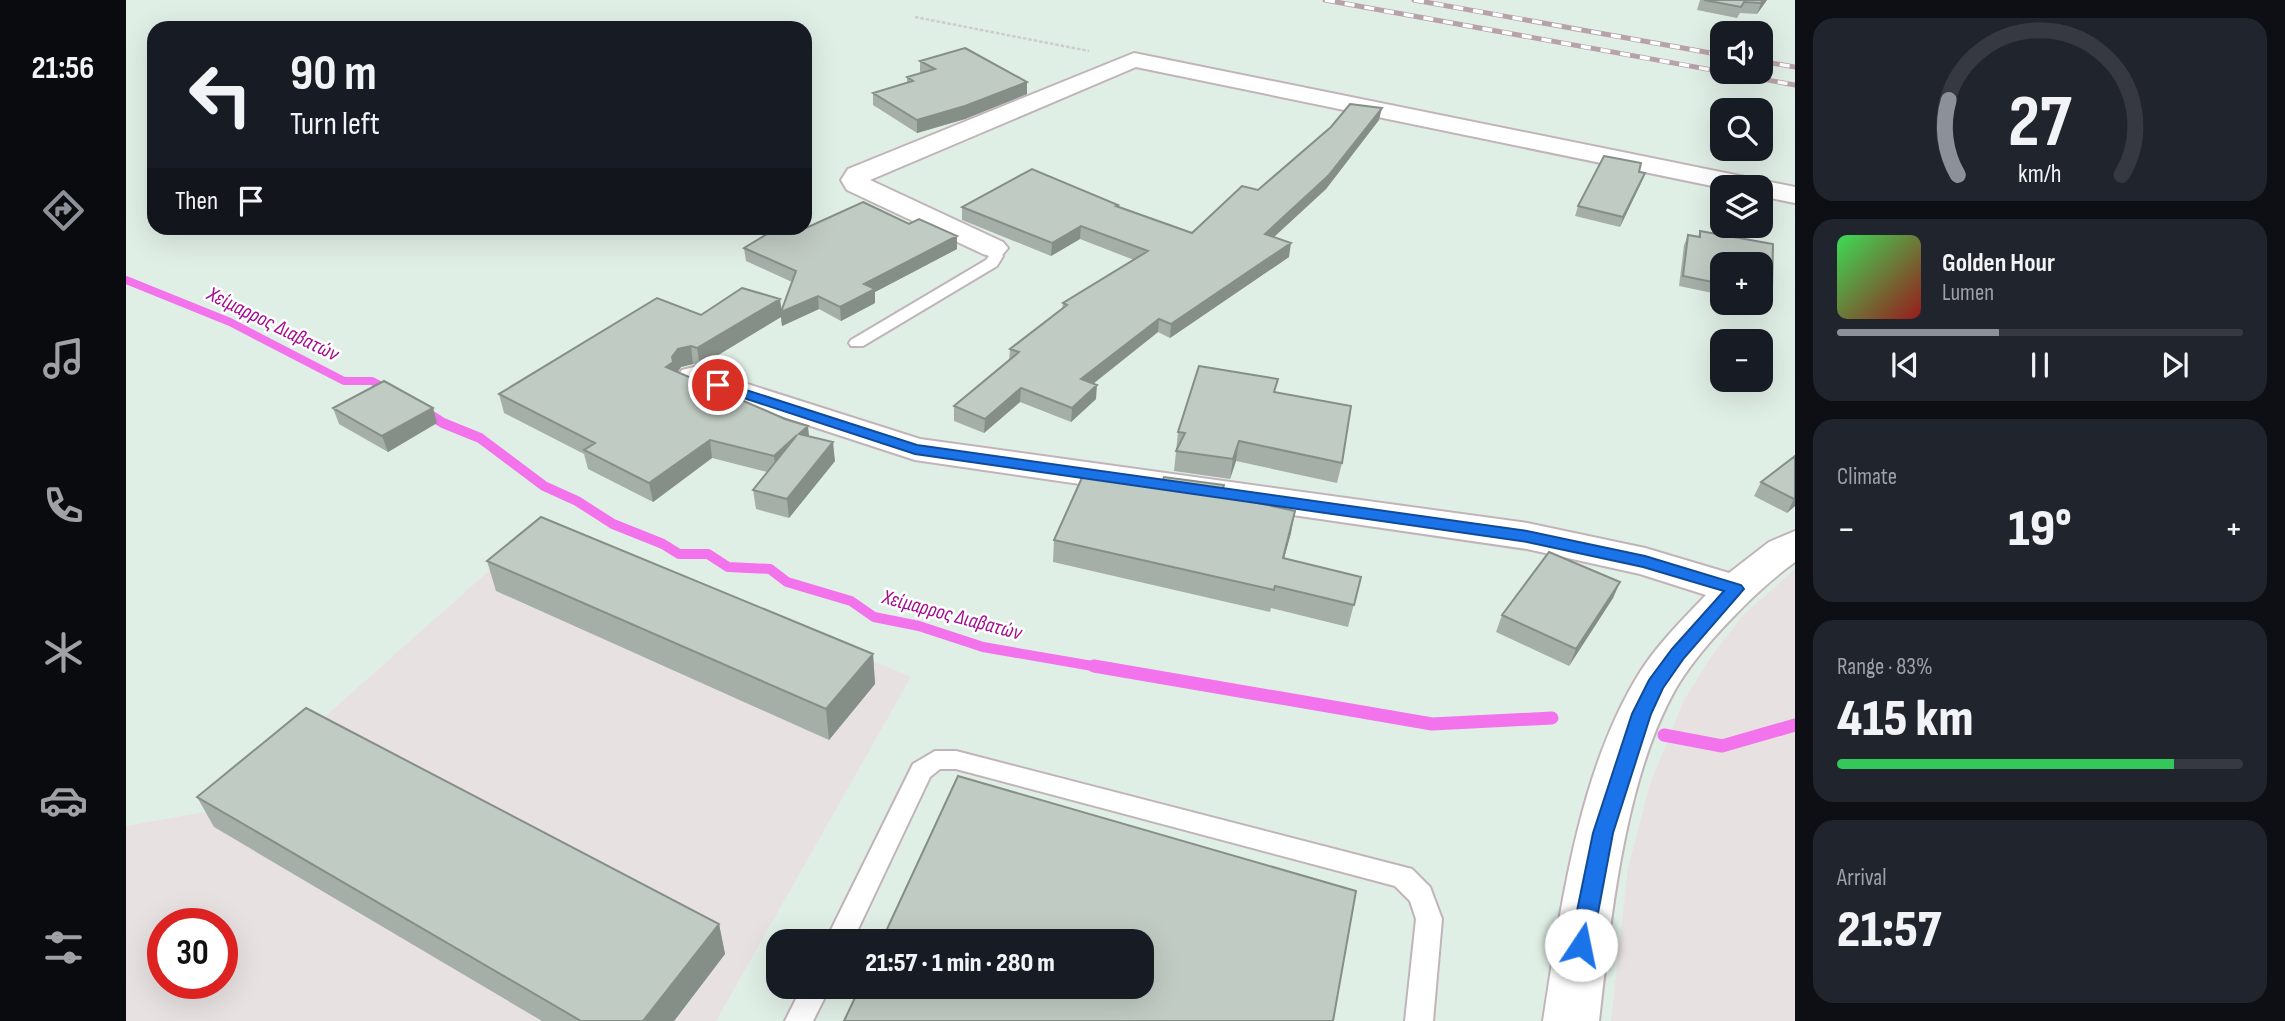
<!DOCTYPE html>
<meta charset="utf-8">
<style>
:root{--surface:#171b24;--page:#20242c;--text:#f1f3f6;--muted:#9ea1a6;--line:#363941;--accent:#8c9099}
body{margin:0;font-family:"Sofia Sans Condensed",sans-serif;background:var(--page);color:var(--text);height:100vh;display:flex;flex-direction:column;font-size:26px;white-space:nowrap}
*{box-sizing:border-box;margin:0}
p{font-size:23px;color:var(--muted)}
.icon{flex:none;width:38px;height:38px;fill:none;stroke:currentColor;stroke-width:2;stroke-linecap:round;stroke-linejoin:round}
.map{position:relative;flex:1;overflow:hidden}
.drawer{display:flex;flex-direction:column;gap:18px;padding:18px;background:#0d0f14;width:490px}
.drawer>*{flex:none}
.hud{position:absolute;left:21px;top:21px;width:665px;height:214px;border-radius:21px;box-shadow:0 7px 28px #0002;background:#171b24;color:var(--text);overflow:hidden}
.controls{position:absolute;left:1584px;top:21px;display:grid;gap:14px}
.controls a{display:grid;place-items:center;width:63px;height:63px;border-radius:14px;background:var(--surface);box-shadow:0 7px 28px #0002;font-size:35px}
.speed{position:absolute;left:21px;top:908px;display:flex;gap:14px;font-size:35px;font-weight:700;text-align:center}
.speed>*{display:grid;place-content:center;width:91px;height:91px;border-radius:50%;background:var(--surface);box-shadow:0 7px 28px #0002;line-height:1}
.speed .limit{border:10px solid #d22;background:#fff;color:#111}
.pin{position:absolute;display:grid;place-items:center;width:60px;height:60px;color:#fff;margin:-30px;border:4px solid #fff;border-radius:50%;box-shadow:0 2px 7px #0007}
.me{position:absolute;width:77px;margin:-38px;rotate:11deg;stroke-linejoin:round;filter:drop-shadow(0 0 5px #0008)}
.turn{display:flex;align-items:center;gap:24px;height:147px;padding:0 28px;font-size:32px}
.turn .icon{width:91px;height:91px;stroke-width:2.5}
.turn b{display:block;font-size:49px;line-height:60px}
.then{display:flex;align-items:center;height:66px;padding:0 28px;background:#0003;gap:14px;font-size:26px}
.big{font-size:52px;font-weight:800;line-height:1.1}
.drawer .tile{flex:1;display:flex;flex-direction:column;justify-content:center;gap:10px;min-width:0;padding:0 24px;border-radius:21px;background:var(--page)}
.drawer .dial{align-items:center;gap:0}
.dial svg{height:182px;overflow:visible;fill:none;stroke:var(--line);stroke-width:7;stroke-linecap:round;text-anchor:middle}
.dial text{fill:var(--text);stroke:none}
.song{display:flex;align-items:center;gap:21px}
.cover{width:84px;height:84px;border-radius:10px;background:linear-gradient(135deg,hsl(130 70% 55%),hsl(0 70% 35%))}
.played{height:7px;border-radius:4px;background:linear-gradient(90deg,var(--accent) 40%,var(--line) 40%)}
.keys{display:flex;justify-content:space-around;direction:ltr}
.heat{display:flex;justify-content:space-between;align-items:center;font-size:38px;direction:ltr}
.charge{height:10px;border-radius:5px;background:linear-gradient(90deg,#34c759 83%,var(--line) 0)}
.trip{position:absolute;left:640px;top:929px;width:388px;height:70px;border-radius:21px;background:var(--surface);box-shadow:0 7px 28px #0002;font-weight:800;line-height:70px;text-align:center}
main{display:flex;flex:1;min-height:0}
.tabs{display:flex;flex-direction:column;width:126px;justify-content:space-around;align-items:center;background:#090b0e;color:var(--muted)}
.tabs .icon{width:49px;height:49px}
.tabs .active{color:var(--accent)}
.tabs b{font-size:32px;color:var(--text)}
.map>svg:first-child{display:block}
.industrial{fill:#e8e1e1;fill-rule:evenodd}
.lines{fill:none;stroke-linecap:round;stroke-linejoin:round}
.stream-far2{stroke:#f273eb;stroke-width:8}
.stream-far1{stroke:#f273eb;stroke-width:10}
.stream{stroke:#f273eb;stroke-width:13}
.lane-casing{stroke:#c1b4b9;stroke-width:4}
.street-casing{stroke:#c1b4b9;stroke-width:4}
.path{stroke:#cdcdcd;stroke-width:2.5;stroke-dasharray:3.5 2;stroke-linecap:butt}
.lane{fill:#fff;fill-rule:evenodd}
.street{fill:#fff;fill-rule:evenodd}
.rail-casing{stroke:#b8a2aa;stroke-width:5}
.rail{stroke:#fff;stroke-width:3.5;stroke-dasharray:10;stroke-linecap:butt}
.wall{fill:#a5afa8}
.shaded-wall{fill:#868e88}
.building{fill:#c0cbc3;stroke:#868e88;stroke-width:2}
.route{fill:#1a73e8;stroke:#114b97;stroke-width:2}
.labels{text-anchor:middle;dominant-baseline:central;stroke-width:5;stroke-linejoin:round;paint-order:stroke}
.water-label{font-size:21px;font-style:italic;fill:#a50b90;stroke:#fff}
</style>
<main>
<nav class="tabs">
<b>21:56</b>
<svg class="icon active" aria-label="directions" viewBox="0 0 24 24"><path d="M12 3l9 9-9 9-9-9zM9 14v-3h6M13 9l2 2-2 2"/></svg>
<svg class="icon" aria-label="music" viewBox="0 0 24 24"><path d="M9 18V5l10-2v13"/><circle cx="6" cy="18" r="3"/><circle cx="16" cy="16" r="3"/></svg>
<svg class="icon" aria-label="phone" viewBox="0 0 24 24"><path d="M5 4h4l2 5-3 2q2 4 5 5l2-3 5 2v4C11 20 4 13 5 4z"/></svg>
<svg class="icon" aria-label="climate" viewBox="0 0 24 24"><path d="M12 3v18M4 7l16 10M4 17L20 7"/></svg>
<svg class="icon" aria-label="car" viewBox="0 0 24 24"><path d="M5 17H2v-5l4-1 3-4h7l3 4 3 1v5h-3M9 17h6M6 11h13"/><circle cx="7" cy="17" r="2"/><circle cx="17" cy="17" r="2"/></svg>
<svg class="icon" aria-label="filters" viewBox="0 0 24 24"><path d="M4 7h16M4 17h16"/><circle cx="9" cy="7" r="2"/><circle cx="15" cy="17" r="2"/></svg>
</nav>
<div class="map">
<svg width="1669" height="1021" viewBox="0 0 1669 1021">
<rect width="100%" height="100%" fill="#e0efe6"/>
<path class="industrial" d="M 419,521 L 785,677 L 590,1021 L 0,1021 L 0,826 L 95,809 ZM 37,924 L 96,924 L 96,984 L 37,984 Z
M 1669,569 L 1669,1021 L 1485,1021 L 1502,868 L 1524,784 L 1558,700 L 1587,654 L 1617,615 Z"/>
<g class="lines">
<path class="stream-far2" d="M 0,280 L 104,322 L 218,381 L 246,381 L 263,390"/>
<path class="stream-far1" d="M 259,388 L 263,390
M 298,411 L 317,423 L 354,438 L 418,486 L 451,501 L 487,524 L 537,544 L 553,554 L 582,554 L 602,567 L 644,569 L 661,582 L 725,601 L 748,617 L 793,626 L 857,647 L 978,668"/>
<path class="stream" d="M 968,666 L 1306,724 L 1426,718
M 1538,735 L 1596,746 L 1669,725"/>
<g class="lane-casing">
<path id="lane" d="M 867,244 L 872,245 L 877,256 L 871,266 L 737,346 L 725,346 L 723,343 L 725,340 L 860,260 L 863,256 L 860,248 Z
M 809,751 L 830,751 L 1286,869 L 1304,887 L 1316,919 L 1307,1021 L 1279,1021 L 1290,919 L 1284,901 L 1269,886 L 830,769 L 814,769 L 804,777 L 726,942 L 699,942 L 787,764 Z
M 676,987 L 704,987 L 687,1021 L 659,1021 Z"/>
</g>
<g class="street-casing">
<path id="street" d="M 1008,53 L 1669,187 L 1669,203 L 1634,196 L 1634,187 L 1596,188 L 1010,67 L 744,180 L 877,242 L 882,248 L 877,254 L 867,257 L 857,254 L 721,190 L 715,180 L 722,169 Z
M 568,367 L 794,439 L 1401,523 L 1519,548 L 1603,573 L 1643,542 L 1669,531 L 1669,562 C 1631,589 1572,649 1549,690 C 1498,781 1485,918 1473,1021 L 1417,1021 C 1435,907 1452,772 1514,672 C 1532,644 1557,619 1580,595 L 1514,574 L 1401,549 L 789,460 L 556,384 L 551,377 L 556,370 Z"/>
</g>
<path class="path" d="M 789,17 L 963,51"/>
<use href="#lane" class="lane"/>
<use href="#street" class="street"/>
<g class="rail-casing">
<path id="rail" d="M 1199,0 L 1669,85
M 1288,0 L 1596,55
M 1634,61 L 1669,67"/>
</g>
<use href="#rail" class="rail"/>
</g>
<path class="wall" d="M 1574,0 L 1641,0 L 1631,14 L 1614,13 L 1611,18 L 1571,10 Z
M 794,61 L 901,94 L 839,119 L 791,133 L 747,105 L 747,93 L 781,82 L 781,77 L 796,73 L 794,72 Z
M 1253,120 L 1200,189 L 1148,237 L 1163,257 L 1044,338 L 1032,332 L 967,384 L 970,399 L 945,422 L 894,402 L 858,433 L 828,421 L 828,406 L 883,361 L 884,349 L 936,309 L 937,303 L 1008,260 L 954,239 L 925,256 L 836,220 L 836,207 L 992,207 L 1066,233 L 1132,190 Z
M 1513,172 L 1519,173 L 1515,183 L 1494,227 L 1449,216 L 1452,206 Z
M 1574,231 L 1647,244 L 1646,289 L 1641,300 L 1634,298 L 1634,264 L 1596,264 L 1596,295 L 1553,286 L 1558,245 L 1562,235 L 1572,237 Z
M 618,248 L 831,249 L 749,292 L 749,303 L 715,321 L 693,309 L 656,326 L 655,317 L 574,366 L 567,364 L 555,367 L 552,372 L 683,437 L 709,461 L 663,518 L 630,509 L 627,490 L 641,472 L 586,458 L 527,502 L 462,469 L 458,454 L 378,413 L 373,394 L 575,315 L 655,311 L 666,282 L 620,261 Z
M 1149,393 L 1216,463 L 1211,483 L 1110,461 L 1104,479 L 1048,471 L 1052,432 Z
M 207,408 L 307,408 L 311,423 L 262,452 L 213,424 Z
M 1669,456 L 1669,506 L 1661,513 L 1628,496 L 1635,482 Z
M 1034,487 L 1096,495 L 1165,533 L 1158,558 L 1235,577 L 1222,627 L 1145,608 L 1144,612 L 927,562 L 928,540 Z
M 361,561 L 747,654 L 749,684 L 703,740 L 370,591 Z
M 1494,582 L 1487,598 L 1443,666 L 1370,632 L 1376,615 Z
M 71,797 L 593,924 L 599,954 L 548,1021 L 416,1021 L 88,827 Z"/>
<path class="shaded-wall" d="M 1637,0 L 1641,0 L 1631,14 L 1635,3 Z
M 901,82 L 901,94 L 839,119 L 791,133 L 791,120 Z
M 1256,108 L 1253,120 L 1200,189 L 1137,247 L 1139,234 Z
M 1519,173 L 1515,183 L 1494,227 L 1497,217 Z
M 955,226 L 954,239 L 925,256 L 926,243 Z
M 831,236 L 831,249 L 749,292 L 749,303 L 715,321 L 714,307 L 738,284 Z
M 1165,243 L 1163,257 L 1044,338 L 1045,324 Z
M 692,296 L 693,309 L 656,326 L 655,317 L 574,366 L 571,348 L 654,299 L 656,312 Z
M 1033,319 L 1032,332 L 954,394 L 955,379 Z
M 565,346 L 567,364 L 555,367 L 549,375 L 540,367 L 552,349 Z
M 971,385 L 970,399 L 945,422 L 946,408 Z
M 895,388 L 894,402 L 858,433 L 859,419 Z
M 307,408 L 311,423 L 262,452 L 256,436 Z
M 682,426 L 684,445 L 673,434 Z
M 671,435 L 650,474 L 648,456 Z
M 584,440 L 586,458 L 527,502 L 523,483 Z
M 1113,441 L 1110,461 L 1104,479 L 1107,459 Z
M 707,442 L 709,461 L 663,518 L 661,499 Z
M 1669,498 L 1669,506 L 1661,513 L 1668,499 Z
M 1169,511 L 1165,533 L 1152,580 L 1157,558 Z
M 1494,582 L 1487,598 L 1443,666 L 1450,649 Z
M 747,654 L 749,684 L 703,740 L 700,709 Z
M 593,924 L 599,954 L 548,1021 L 517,1021 Z"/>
<path class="building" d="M 1578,0 L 1637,0 L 1635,3 L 1618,2 L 1615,7 Z
M 839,48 L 901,82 L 839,106 L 791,120 L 747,93 L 787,81 L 781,77 L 809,69 L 794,61 Z
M 1224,104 L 1256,108 L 1202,176 L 1139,234 L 1165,243 L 1045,324 L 1033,319 L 955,379 L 971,385 L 946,408 L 895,388 L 859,419 L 828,406 L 893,352 L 884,349 L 941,305 L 937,303 L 1022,251 L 955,226 L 926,243 L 836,207 L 906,169 L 992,205 L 990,206 L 1066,233 L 1116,186 L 1132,190 L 1205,127 Z
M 1478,156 L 1515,163 L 1513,172 L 1519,173 L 1497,217 L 1452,206 Z
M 737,202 L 783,224 L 793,219 L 831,236 L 738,284 L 749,289 L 714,307 L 692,296 L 655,312 L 670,271 L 618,248 L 651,228 L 680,228 Z
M 1574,231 L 1647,244 L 1646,289 L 1634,287 L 1634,264 L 1596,264 L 1596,284 L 1557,276 L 1562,235 L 1574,237 Z
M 616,288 L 654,299 L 571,348 L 565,346 L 552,349 L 546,357 L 547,362 L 540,367 L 659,419 L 682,426 L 673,434 L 707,442 L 661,499 L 627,490 L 671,435 L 648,456 L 584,440 L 523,483 L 458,450 L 469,443 L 373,394 L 531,298 L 575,315 Z
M 1073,366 L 1152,379 L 1148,392 L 1225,406 L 1216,463 L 1113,441 L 1107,459 L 1050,451 L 1059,433 L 1052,432 Z
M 258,381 L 307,408 L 256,436 L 207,408 Z
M 1669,456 L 1669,498 L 1668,499 L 1635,482 Z
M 959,471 L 1034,487 L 1038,477 L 1098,485 L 1094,495 L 1169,511 L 1157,558 L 1235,577 L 1228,605 L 1149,586 L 1148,590 L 928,540 Z
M 415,517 L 747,654 L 700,709 L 361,561 Z
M 1423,552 L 1494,582 L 1450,649 L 1376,615 Z
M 180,708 L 593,924 L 517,1021 L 455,1021 L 71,797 Z
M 832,776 L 1230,891 L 1207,1021 L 718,1021 L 734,987 L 1017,987 L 1017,942 L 755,942 Z"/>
<path class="route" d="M 592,381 L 791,445 L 1401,531 L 1519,556 L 1615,585 L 1618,589 L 1558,658 L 1537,688 L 1525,714 L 1487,833 L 1466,945 L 1463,952 L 1455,954 L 1447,952 L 1444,945 L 1467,833 L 1506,714 L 1523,680 L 1546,649 L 1598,591 L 1517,567 L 1401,542 L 789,454 L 587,388 L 585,385 Z"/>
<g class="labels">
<g class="water-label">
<text transform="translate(147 324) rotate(26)">Χείμαρρος Διαβατών</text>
<text transform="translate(826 615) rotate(15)">Χείμαρρος Διαβατών</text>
</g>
</g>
</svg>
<div class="controls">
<a><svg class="icon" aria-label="sound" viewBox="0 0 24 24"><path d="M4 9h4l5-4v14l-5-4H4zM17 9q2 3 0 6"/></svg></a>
<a><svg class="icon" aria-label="search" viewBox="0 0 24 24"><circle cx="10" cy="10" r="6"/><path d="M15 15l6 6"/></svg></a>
<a><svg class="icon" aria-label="layers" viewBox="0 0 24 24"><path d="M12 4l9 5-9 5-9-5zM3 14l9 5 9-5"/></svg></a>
<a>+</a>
<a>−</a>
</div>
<div class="speed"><div class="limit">30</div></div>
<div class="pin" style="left:592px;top:385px;background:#d93025"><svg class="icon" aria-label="arrive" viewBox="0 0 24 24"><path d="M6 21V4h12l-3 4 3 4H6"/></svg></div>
<svg class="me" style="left:1455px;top:945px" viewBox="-20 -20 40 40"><circle r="19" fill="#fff"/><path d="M0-13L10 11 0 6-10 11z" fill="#1a73e8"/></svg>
<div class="trip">21:57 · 1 min · 280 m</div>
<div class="hud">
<div class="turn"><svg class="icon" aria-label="left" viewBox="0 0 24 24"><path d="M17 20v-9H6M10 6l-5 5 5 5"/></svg><div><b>90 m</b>Turn left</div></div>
<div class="then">Then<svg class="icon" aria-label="arrive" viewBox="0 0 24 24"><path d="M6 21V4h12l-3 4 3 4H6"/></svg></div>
</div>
</div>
<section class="drawer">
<div class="tile dial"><svg viewBox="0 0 100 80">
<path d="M14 69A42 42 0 1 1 86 69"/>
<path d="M14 69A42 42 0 0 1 10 36" stroke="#8c9099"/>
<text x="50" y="56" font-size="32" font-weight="700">27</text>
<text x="50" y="72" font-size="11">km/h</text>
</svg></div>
<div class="tile">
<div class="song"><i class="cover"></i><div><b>Golden Hour</b><p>Lumen</p></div></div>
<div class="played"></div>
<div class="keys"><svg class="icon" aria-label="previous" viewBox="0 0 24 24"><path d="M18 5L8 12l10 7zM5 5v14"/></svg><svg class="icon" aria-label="pause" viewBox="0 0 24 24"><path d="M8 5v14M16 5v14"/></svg><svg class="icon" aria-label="next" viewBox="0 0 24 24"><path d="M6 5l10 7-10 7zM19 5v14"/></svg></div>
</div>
<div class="tile"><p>Climate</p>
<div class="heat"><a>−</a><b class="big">19°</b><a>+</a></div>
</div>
<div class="tile"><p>Range · 83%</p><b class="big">415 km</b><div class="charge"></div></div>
<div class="tile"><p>Arrival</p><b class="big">21:57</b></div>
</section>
</main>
